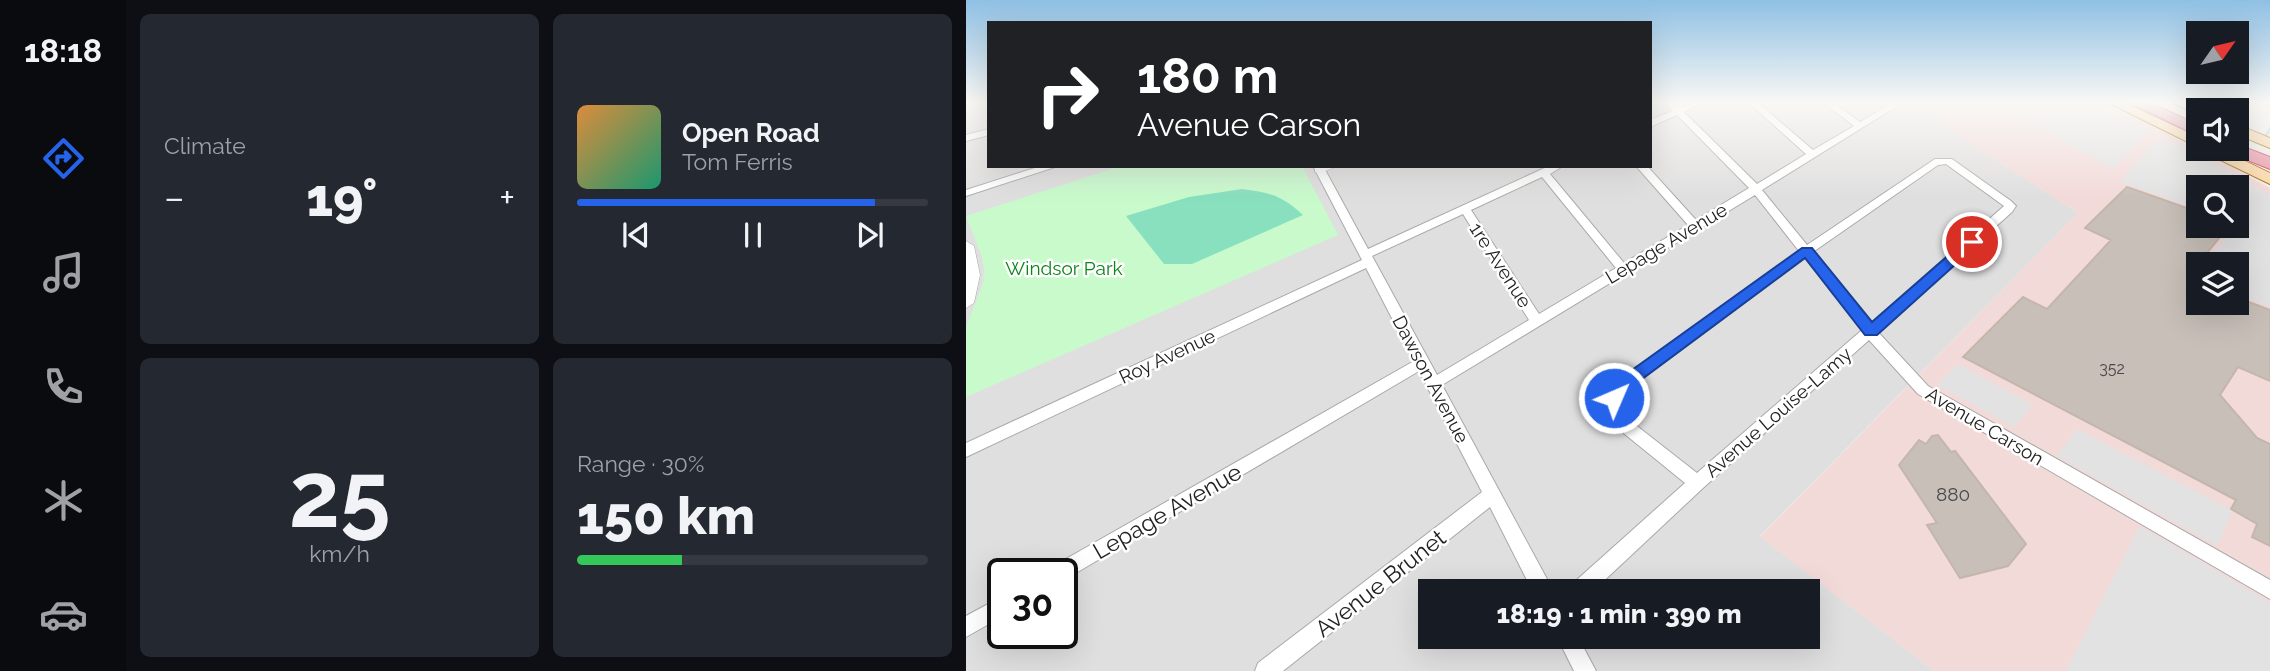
<!DOCTYPE html>
<meta charset="utf-8">
<style>
:root{--surface:#171b24;--page:#242831;--text:#f1f3f6;--muted:#9ea1a6;--line:#363941;--accent:#2563eb}
body{margin:0;font-family:Raleway,sans-serif;background:var(--page);color:var(--text);height:100vh;display:flex;flex-direction:column;font-size:26px;white-space:nowrap}
*{box-sizing:border-box;margin:0}
p{font-size:23px;color:var(--muted)}
.icon{flex:none;width:38px;height:38px;fill:none;stroke:currentColor;stroke-width:2;stroke-linecap:round;stroke-linejoin:round}
.map{position:relative;flex:1;overflow:hidden}
.drawer{display:flex;flex-direction:column;gap:14px;padding:14px;background:#0d0f14;width:840px}
.drawer>*{flex:none}
.top-card{position:absolute;left:21px;top:21px;width:665px;height:147px;border-radius:0px;box-shadow:0 7px 28px #0002;background:#202124;color:#fff;overflow:hidden}
.needle{width:46px;rotate:56deg}
.buttons{position:absolute;left:1220px;top:21px;display:grid;gap:14px}
.buttons a{display:grid;place-items:center;width:63px;height:63px;border-radius:0px;background:var(--surface);box-shadow:0 7px 28px #0002;font-size:35px}
.speed{position:absolute;left:21px;top:558px;display:flex;gap:14px;font-size:35px;font-weight:700;text-align:center}
.speed>*{display:grid;place-content:center;width:91px;height:91px;border-radius:50%;background:var(--surface);box-shadow:0 7px 28px #0002;line-height:1}
.speed .limit{border:4px solid #111;border-radius:10px;background:#fff;color:#111}
.pin{position:absolute;display:grid;place-items:center;width:60px;height:60px;color:#fff;margin:-30px;border:4px solid #fff;border-radius:50%;box-shadow:0 2px 7px #0007}
.me{position:absolute;width:77px;margin:-38px;rotate:45deg;stroke-linejoin:round;filter:drop-shadow(0 0 5px #0008)}
.turn{display:flex;align-items:center;gap:24px;height:147px;padding:0 35px;font-size:32px}
.turn .icon{width:91px;height:91px;stroke-width:2.5}
.turn b{display:block;font-size:49px;line-height:60px}
.big{font-size:52px;font-weight:800;line-height:1.1}
.drawer .widget{flex:1;display:flex;flex-direction:column;justify-content:center;gap:10px;min-width:0;padding:0 24px;border-radius:10px;background:var(--page)}
.drawer .dial{align-items:center;gap:0}
.dial b{font-size:91px;line-height:1}
.song{display:flex;align-items:center;gap:21px}
.cover{width:84px;height:84px;border-radius:10px;background:linear-gradient(135deg,hsl(30 70% 55%),hsl(160 70% 35%))}
.played{height:7px;border-radius:4px;background:linear-gradient(90deg,var(--accent) 85%,var(--line) 85%)}
.keys{display:flex;justify-content:space-around;direction:ltr}
.heat{display:flex;justify-content:space-between;align-items:center;font-size:38px;direction:ltr}
.charge{height:10px;border-radius:5px;background:linear-gradient(90deg,#34c759 30%,var(--line) 0)}
.drawer .tiles{flex:1;display:grid;gap:14px;grid-template-columns:repeat(2,1fr)}
.trip{position:absolute;left:452px;top:579px;width:402px;height:70px;border-radius:0px;background:var(--surface);box-shadow:0 7px 28px #0002;font-weight:800;line-height:70px;text-align:center}
main{display:flex;flex:1;min-height:0}
.menu{display:flex;flex-direction:column;width:126px;justify-content:space-around;align-items:center;background:#090b0e;color:var(--muted)}
.menu .icon{width:49px;height:49px}
.menu .on{color:var(--accent)}
.menu b{font-size:32px;color:var(--text)}
.map>svg:first-child{display:block}
.residential{fill:#e0dfdf;fill-rule:evenodd}
.commercial{fill:#f2dad9;fill-rule:evenodd}
.park{fill:#c8facc}
.pitch{fill:#88e0be}
.parking{fill:#e2e2e2}
.lines{fill:none;stroke-linecap:round;stroke-linejoin:round}
.stream{stroke:#aad3df;stroke-width:2.5}
.building{fill:#c7bfb8;stroke:#c4b6ab;stroke-width:2}
.minor-casing{stroke:#a9a9a9;stroke-width:2}
.tertiary-casing{stroke:#a9a9a9;stroke-width:1}
.primary-casing{stroke:#a06b00;stroke-width:2}
.motorway-casing{stroke:#dc2a67;stroke-width:2}
.minor{fill:#fff;fill-rule:evenodd}
.tertiary{fill:#fff;fill-rule:evenodd}
.primary{fill:#fcd6a4;fill-rule:evenodd}
.motorway{fill:#e892a2;fill-rule:evenodd}
.route{fill:#2563eb;stroke:#184099;stroke-width:2}
.labels{text-anchor:middle;dominant-baseline:central;stroke-width:5;stroke-linejoin:round;paint-order:stroke}
.number-label{font-size:16px;fill:#4b4948}
.street-label{font-size:19px;fill:#222;stroke:#fff}
.park-label{font-size:19px;fill:#0c8416;stroke:#fff}
.near-number-label{font-size:19px;fill:#4b4948}
.near-street-label{font-size:23px;fill:#222;stroke:#fff}
</style>
<main>
<nav class="menu">
<b>18:18</b>
<svg class="icon on" aria-label="directions" viewBox="0 0 24 24"><path d="M12 3l9 9-9 9-9-9zM9 14v-3h6M13 9l2 2-2 2"/></svg>
<svg class="icon" aria-label="music" viewBox="0 0 24 24"><path d="M9 18V5l10-2v13"/><circle cx="6" cy="18" r="3"/><circle cx="16" cy="16" r="3"/></svg>
<svg class="icon" aria-label="phone" viewBox="0 0 24 24"><path d="M5 4h4l2 5-3 2q2 4 5 5l2-3 5 2v4C11 20 4 13 5 4z"/></svg>
<svg class="icon" aria-label="climate" viewBox="0 0 24 24"><path d="M12 3v18M4 7l16 10M4 17L20 7"/></svg>
<svg class="icon" aria-label="car" viewBox="0 0 24 24"><path d="M5 17H2v-5l4-1 3-4h7l3 4 3 1v5h-3M9 17h6M6 11h13"/><circle cx="7" cy="17" r="2"/><circle cx="17" cy="17" r="2"/></svg>
</nav>
<section class="drawer">
<div class="tiles">
<div class="widget"><p>Climate</p>
<div class="heat"><a>−</a><b class="big">19°</b><a>+</a></div>
</div>
<div class="widget">
<div class="song"><i class="cover"></i><div><b>Open Road</b><p>Tom Ferris</p></div></div>
<div class="played"></div>
<div class="keys"><svg class="icon" aria-label="previous" viewBox="0 0 24 24"><path d="M18 5L8 12l10 7zM5 5v14"/></svg><svg class="icon" aria-label="pause" viewBox="0 0 24 24"><path d="M8 5v14M16 5v14"/></svg><svg class="icon" aria-label="next" viewBox="0 0 24 24"><path d="M6 5l10 7-10 7zM19 5v14"/></svg></div>
</div>
<div class="widget dial"><b>25</b><p>km/h</p></div>
<div class="widget"><p>Range · 30%</p><b class="big">150 km</b><div class="charge"></div></div>
</div>
</section>
<div class="map">
<svg width="1304" height="671" viewBox="0 0 1304 671">
<rect width="100%" height="100%" fill="#f2efe9"/>
<path class="residential" d="M 684,103 L 995,103 L 969,120 L 1112,213 L 794,536 L 968,671 L 0,671 L 0,111 L 23,105 L 23,166 L 684,166 ZM 37,574 L 96,574 L 96,634 L 37,634 ZM 464,592 L 842,592 L 842,637 L 464,637 Z"/>
<path class="commercial" d="M 995,103 L 1141,103 L 1239,152 L 1304,188 L 1304,671 L 968,671 L 794,537 L 1112,213 L 969,120 ZM 1232,187 L 1270,187 L 1270,226 L 1232,226 ZM 1232,264 L 1270,264 L 1270,303 L 1232,303 Z"/>
<path class="park" d="M 155,166 L 336,166 L 372,235 L 0,397 L 0,327 L 17,283 L 18,270 L 16,257 L 0,216 Z"/>
<path class="pitch" d="M 276,189 C 305,193 315,195 337,215 L 226,264 L 198,264 L 160,216 L 223,197 Z"/>
<path class="parking" d="M 1030,103 L 1131,103 L 1183,131 L 1147,169 Z
M 1190,142 L 1209,143 L 1304,195 L 1304,307 L 1271,294 L 1270,264 L 1240,264 L 1268,226 L 1270,226 L 1270,187 L 1232,187 L 1232,209 L 1154,182 Z
M 992,364 L 1067,405 L 1048,427 L 971,385 Z
M 1111,429 L 1267,511 L 1251,546 L 1091,456 Z
M 1174,526 L 1304,603 L 1304,671 L 1100,671 Z"/>
<g class="lines">
<path class="stream" d="M 1300,136 L 1304,128"/>
</g>
<path class="building" d="M 1161,187 L 1232,212 L 1232,226 L 1263,226 L 1232,264 L 1232,303 L 1270,303 L 1270,297 L 1304,310 L 1304,381 L 1272,367 L 1254,395 L 1291,438 L 1304,444 L 1304,546 L 1286,537 L 1291,524 L 1265,509 L 1270,500 L 997,357 L 1057,297 L 1081,309 L 1145,240 L 1119,228 Z
M 972,435 L 985,452 L 989,451 L 1060,544 L 1042,566 L 994,578 L 961,525 L 971,523 L 933,465 L 953,440 L 960,444 L 966,436 Z"/>
<g class="lines">
<g class="minor-casing">
<path id="minor" d="M 700,103 L 709,103 L 714,107 L 724,103 L 735,103 L 718,112 L 791,184 L 840,154 L 783,103 L 792,103 L 847,150 L 888,126 L 858,103 L 867,103 L 894,122 L 926,103 L 936,103 L 796,190 L 841,245 L 969,159 L 986,159 L 1045,201 L 1050,206 L 1046,212 L 912,332 L 962,386 L 1304,580 L 1304,599 L 952,394 L 903,340 L 737,488 L 626,592 L 602,592 L 605,585 L 719,483 L 650,427 L 641,407 L 640,398 L 649,383 L 833,251 L 789,195 L 476,385 L 588,592 L 567,592 L 524,507 L 317,671 L 289,671 L 292,663 L 516,492 L 453,371 L 98,580 L 96,574 L 81,574 L 84,568 L 448,361 L 400,268 L 0,457 L 0,443 L 396,260 L 347,166 L 357,166 L 402,249 L 583,166 L 597,166 L 584,174 L 658,263 L 722,225 L 670,166 L 681,166 L 730,220 L 783,188 L 711,115 L 684,127 L 684,120 L 706,111 ZM 980,164 L 1038,206 L 905,323 L 847,252 L 972,165 ZM 576,177 L 650,268 L 573,314 L 505,210 ZM 497,214 L 563,320 L 471,375 L 406,256 ZM 839,258 L 896,330 L 731,473 L 662,419 L 656,398 L 660,391 Z
M 23,129 L 23,135 L 0,141 L 0,135 Z
M 75,166 L 92,166 L 0,196 L 0,190 Z
M 37,596 L 37,616 L 0,637 L 0,616 Z
M 591,637 L 612,637 L 630,671 L 608,671 Z"/>
</g>
<g class="tertiary-casing">
<path id="tertiary" d="M 349,166 L 372,166 L 354,173 L 349,172 Z
M 0,241 L 8,246 L 14,275 L 8,303 L 0,308 Z"/>
</g>
<g class="primary-casing">
<path id="primary" d="M 1143,103 L 1159,103 L 1232,137 L 1232,147 Z
M 1207,103 L 1224,103 L 1238,110 L 1232,110 L 1232,115 Z
M 1270,124 L 1304,138 L 1304,148 L 1270,134 Z
M 1236,149 L 1254,149 L 1304,173 L 1304,184 L 1238,152 Z"/>
</g>
<g class="motorway-casing">
<path id="motorway" d="M 1165,103 L 1185,103 L 1232,125 L 1232,136 Z
M 1270,144 L 1304,157 L 1304,169 L 1264,153 L 1262,149 L 1270,149 Z"/>
</g>
<use href="#minor" class="minor"/>
<use href="#tertiary" class="tertiary"/>
<use href="#primary" class="primary"/>
<use href="#motorway" class="motorway"/>
</g>
<linearGradient id="sky" x2="0" y2="1"><stop stop-color="#8fc0e4"/><stop offset="0.52" stop-color="#f9f8f5"/><stop offset="1" stop-color="#f9f8f5" stop-opacity="0"/></linearGradient>
<rect width="1304" height="197" fill="url(#sky)"/>
<path class="route" d="M 1006,238 L 1013,242 L 1011,245 L 911,335 L 899,335 L 839,258 L 660,391 L 654,402 L 642,402 L 639,398 L 648,383 L 836,248 L 846,248 L 906,322 L 1001,239 Z"/>
<g class="labels">
<g class="number-label">
<text x="1146" y="368">352</text>
</g>
<g class="street-label">
<text transform="translate(700 243) rotate(-31)">Lepage Avenue</text>
<text transform="translate(535 265) rotate(57)">1re Avenue</text>
<text transform="translate(201 356) rotate(-25)">Roy Avenue</text>
<text transform="translate(465 379) rotate(62)">Dawson Avenue</text>
<text transform="translate(812 412) rotate(-41)">Avenue Louise-Lamy</text>
<text transform="translate(1019 426) rotate(31)">Avenue Carson</text>
</g>
<g class="park-label">
<text x="98" y="268">Windsor Park</text>
</g>
<g class="near-number-label">
<text x="987" y="494">880</text>
</g>
<g class="near-street-label">
<text transform="translate(201 511) rotate(-30)">Lepage Avenue</text>
<text transform="translate(414 583) rotate(-38)">Avenue Brunet</text>
</g>
</g>
</svg>
<div class="buttons">
<a><svg class="needle" viewBox="-14 -14 28 28"><path d="M0-13l5 13h-10z" fill="#e53935"/><path d="M0 13l5-13h-10z" fill="#9ea1a6"/></svg></a>
<a><svg class="icon" aria-label="sound" viewBox="0 0 24 24"><path d="M4 9h4l5-4v14l-5-4H4zM17 9q2 3 0 6"/></svg></a>
<a><svg class="icon" aria-label="search" viewBox="0 0 24 24"><circle cx="10" cy="10" r="6"/><path d="M15 15l6 6"/></svg></a>
<a><svg class="icon" aria-label="layers" viewBox="0 0 24 24"><path d="M12 4l9 5-9 5-9-5zM3 14l9 5 9-5"/></svg></a>
</div>
<div class="speed"><div class="limit">30</div></div>
<div class="pin" style="left:1006px;top:242px;background:#d93025"><svg class="icon" aria-label="arrive" viewBox="0 0 24 24"><path d="M6 21V4h12l-3 4 3 4H6"/></svg></div>
<svg class="me" style="left:648px;top:398px" viewBox="-20 -20 40 40"><circle r="17" fill="#2563eb" stroke="#fff" stroke-width="3"/><path d="M0-11L8 9 0 5-8 9z" fill="#fff"/></svg>
<div class="trip">18:19 · 1 min · 390 m</div>
<div class="top-card">
<div class="turn"><svg class="icon" aria-label="right" viewBox="0 0 24 24"><path d="M7 20v-9h11M14 6l5 5-5 5"/></svg><div><b>180 m</b>Avenue Carson</div></div>
</div>
</div>
</main>
